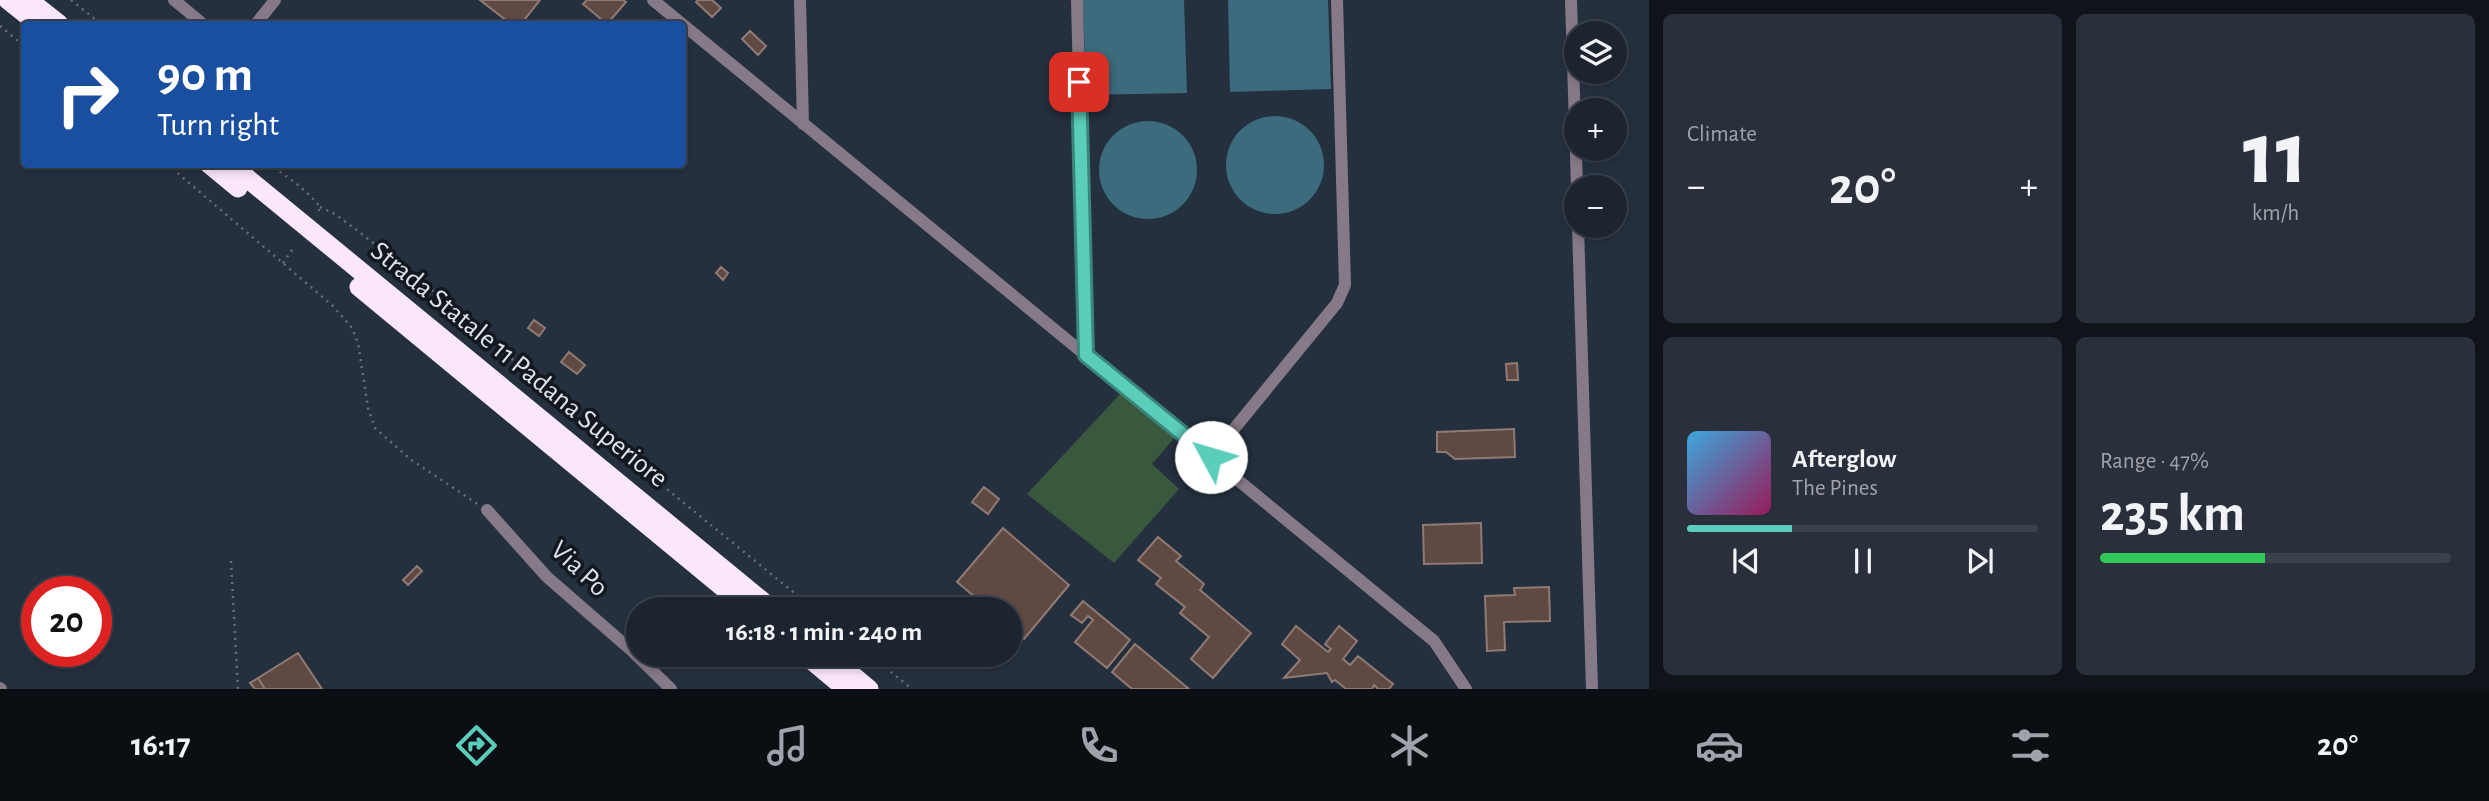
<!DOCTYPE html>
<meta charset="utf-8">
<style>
:root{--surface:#1c242f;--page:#29303b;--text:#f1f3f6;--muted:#a0a4aa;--line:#3a414b;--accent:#5bcebb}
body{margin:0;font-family:"Alegreya Sans",sans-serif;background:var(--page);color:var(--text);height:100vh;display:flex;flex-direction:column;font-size:26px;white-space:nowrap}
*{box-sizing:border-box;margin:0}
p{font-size:23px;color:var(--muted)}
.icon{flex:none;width:38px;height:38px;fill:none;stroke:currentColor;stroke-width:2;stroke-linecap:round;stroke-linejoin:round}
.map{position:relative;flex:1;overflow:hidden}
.side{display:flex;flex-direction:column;gap:14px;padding:14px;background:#0f141a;width:840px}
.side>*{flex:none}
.guide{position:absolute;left:21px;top:21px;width:665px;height:147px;border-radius:7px;box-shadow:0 4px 10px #0003,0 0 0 2px var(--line);background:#1a4fa0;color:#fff;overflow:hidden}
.tools{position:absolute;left:1564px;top:21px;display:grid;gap:14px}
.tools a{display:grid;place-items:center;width:63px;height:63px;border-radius:50%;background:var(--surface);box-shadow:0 4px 10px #0003,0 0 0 2px var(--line);font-size:35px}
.speed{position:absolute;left:21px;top:576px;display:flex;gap:14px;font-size:35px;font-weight:700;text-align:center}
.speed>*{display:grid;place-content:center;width:91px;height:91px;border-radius:50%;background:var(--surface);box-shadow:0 4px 10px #0003,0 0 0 2px var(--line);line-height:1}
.speed .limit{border:10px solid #d22;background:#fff;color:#111}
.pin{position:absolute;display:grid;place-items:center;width:60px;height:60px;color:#fff;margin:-30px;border-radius:14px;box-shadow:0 4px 10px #0006}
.me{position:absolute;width:77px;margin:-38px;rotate:309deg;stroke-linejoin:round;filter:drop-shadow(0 0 5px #0008)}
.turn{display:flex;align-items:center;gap:24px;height:147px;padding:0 21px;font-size:32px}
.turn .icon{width:91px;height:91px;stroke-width:2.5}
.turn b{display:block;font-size:49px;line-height:60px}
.big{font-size:52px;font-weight:700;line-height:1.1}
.side .tile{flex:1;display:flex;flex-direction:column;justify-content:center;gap:10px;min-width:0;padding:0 24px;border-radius:10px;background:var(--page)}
.side .dial{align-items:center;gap:0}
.dial b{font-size:91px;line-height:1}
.song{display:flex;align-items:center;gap:21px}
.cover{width:84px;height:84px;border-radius:10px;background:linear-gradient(135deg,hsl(200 70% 55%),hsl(330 70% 35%))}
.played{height:7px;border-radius:4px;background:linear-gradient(90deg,var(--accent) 30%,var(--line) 30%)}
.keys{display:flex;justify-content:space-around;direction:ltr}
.heat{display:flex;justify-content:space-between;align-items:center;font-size:38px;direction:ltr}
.charge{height:10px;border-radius:5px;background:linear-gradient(90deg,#34c759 47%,var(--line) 0)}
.side .tiles{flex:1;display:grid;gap:14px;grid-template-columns:repeat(2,1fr)}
.trip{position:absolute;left:626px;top:597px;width:396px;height:70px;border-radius:35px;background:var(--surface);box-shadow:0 4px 10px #0003,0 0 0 2px var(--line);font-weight:700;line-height:70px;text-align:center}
.tabs{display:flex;height:112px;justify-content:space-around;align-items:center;background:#0b0e13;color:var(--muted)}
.tabs .icon{width:49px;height:49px}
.tabs .active{color:var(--accent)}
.tabs b{font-size:32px;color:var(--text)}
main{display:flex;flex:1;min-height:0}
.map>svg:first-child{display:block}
.green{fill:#39583d}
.water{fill:#3b6b7c}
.building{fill:#5e4943;stroke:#917a73;stroke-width:2}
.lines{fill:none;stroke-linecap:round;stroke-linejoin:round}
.path{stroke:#666f7d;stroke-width:2.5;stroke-dasharray:2 5;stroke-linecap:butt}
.minor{stroke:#877a88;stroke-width:12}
.highway{stroke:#fbe7fc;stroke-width:19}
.route-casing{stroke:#3b867a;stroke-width:18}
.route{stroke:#5bcebb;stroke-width:12}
.labels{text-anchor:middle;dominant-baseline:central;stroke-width:7;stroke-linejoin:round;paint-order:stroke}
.street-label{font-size:28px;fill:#dde4ee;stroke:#13181e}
</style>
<main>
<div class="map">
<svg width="1649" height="689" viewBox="0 0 1649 689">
<rect width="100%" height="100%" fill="#25303f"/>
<path class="green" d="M 1121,393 L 1176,436 L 1152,464 L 1179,489 L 1114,563 L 1027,494 Z"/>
<path class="water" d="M 1083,0 L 1184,0 L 1187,93 L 1086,95 Z
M 1228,0 L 1328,0 L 1331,89 L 1230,92 Z
M1226 165a49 49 0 1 1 98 0a49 49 0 1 1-98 0Z
M1099 170a49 49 0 1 1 98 0a49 49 0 1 1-98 0Z"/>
<path class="building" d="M 480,0 L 540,0 L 521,24 L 511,24 Z
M 587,0 L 623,0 L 626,2 L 607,24 L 583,4 Z
M 698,0 L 712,0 L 721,8 L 712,17 L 696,2 Z
M 750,31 L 766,46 L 758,55 L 742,39 Z
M 721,267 L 728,273 L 723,280 L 716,273 Z
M 534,320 L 545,328 L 539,336 L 528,328 Z
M 569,352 L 585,365 L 577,374 L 561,362 Z
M 1517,363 L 1518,380 L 1507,380 L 1506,364 Z
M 1514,429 L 1515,457 L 1455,459 L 1446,452 L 1437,452 L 1437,432 Z
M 984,487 L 999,499 L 988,514 L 972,502 Z
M 1481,523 L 1482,563 L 1424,564 L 1423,525 Z
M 1003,528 L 1069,585 L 1024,639 L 1010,627 L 1010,609 L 989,609 L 957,582 Z
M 1158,537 L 1181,556 L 1176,561 L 1204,584 L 1200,590 L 1251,633 L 1213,678 L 1191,659 L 1209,637 L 1180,613 L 1185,607 L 1156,584 L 1161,578 L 1138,560 Z
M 417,566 L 422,571 L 408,585 L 403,580 Z
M 1549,587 L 1550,621 L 1504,622 L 1505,650 L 1487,651 L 1485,596 L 1515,595 L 1514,588 Z
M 1083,601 L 1130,640 L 1107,668 L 1075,642 L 1093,620 L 1088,616 L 1082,623 L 1071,615 Z
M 1296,626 L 1328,652 L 1331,649 L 1325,644 L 1339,626 L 1357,641 L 1343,659 L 1350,665 L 1358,656 L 1393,684 L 1389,689 L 1378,689 L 1374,685 L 1372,689 L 1346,689 L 1335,680 L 1332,682 L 1327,673 L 1284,678 L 1300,660 L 1282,644 Z
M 1135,644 L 1189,689 L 1132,689 L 1112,672 Z
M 298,653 L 322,689 L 265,689 L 258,678 Z
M 258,678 L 265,689 L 255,689 L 250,683 Z"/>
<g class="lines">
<path class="path" d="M 71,0 L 101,24
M 0,26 L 24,46
M 167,164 L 333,306 L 352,328 L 358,343 L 368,408 L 375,428 L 410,459 L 479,505
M 268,164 C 288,177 306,189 320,207 L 317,216
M 320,207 L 335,214 L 362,234 L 442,298 L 576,415 L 814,609
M 283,263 L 292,250
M 231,561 L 238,689
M 869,654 L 912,689"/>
<path class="minor" d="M 174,0 L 203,24
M 653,0 L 1434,641 L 1466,689
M 800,0 L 803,124
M 1077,0 L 1086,355
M 1571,0 L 1577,187
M 256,24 L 275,0
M 1578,226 L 1592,689
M 1211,457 L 1337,303 L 1345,285 L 1337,0
M 487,510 L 547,577 L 631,650 L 671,689
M 0,688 L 1,689"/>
<path class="highway" d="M 8,0 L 38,24
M 30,1 L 59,24
M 209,164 L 238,188
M 230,164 L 772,609
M 359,287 L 749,609
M 804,654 L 846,689
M 827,654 L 869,689"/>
</g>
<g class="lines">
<g class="route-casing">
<path id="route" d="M 1079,82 L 1086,355 L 1211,457"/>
</g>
<use href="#route" class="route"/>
</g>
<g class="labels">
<g class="street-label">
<text transform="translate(519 365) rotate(39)">Strada Statale 11 Padana Superiore</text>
<text transform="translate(579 569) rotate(43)">Via Po</text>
</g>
</g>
</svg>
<div class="tools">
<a><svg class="icon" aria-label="layers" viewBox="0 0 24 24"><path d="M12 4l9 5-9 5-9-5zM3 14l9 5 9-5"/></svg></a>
<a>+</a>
<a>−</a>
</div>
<div class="speed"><div class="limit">20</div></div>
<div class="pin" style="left:1079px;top:82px;background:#d93025"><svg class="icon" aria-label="arrive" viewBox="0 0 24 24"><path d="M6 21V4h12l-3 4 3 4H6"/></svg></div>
<svg class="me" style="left:1211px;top:457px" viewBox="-20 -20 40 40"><circle r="19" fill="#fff"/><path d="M0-13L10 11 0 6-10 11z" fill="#5bcebb"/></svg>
<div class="trip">16:18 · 1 min · 240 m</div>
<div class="guide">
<div class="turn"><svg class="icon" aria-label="right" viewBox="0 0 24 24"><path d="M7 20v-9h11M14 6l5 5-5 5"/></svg><div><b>90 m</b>Turn right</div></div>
</div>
</div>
<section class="side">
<div class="tiles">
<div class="tile"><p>Climate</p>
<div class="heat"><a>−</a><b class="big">20°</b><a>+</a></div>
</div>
<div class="tile dial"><b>11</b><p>km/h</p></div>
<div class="tile">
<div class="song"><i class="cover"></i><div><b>Afterglow</b><p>The Pines</p></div></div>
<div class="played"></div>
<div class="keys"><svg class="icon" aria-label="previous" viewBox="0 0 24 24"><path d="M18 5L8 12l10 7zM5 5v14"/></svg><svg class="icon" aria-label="pause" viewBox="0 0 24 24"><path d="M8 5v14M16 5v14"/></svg><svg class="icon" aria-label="next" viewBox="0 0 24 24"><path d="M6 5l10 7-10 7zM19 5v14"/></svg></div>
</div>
<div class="tile"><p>Range · 47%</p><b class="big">235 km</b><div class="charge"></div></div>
</div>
</section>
</main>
<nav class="tabs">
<b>16:17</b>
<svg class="icon active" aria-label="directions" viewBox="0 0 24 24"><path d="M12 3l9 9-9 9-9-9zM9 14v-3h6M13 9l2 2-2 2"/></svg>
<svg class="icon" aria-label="music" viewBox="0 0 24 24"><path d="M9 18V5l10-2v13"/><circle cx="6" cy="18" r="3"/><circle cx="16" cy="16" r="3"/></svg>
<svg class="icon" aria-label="phone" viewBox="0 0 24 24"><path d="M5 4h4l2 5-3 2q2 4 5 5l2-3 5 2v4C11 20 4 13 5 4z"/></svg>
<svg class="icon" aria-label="climate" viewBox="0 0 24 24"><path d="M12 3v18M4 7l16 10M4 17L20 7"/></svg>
<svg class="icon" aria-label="car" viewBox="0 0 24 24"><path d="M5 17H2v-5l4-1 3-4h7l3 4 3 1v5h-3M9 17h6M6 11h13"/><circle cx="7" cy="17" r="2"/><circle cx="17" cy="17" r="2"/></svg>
<svg class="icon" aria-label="filters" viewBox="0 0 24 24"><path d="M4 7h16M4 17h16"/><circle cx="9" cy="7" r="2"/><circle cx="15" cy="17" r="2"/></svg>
<b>20°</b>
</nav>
